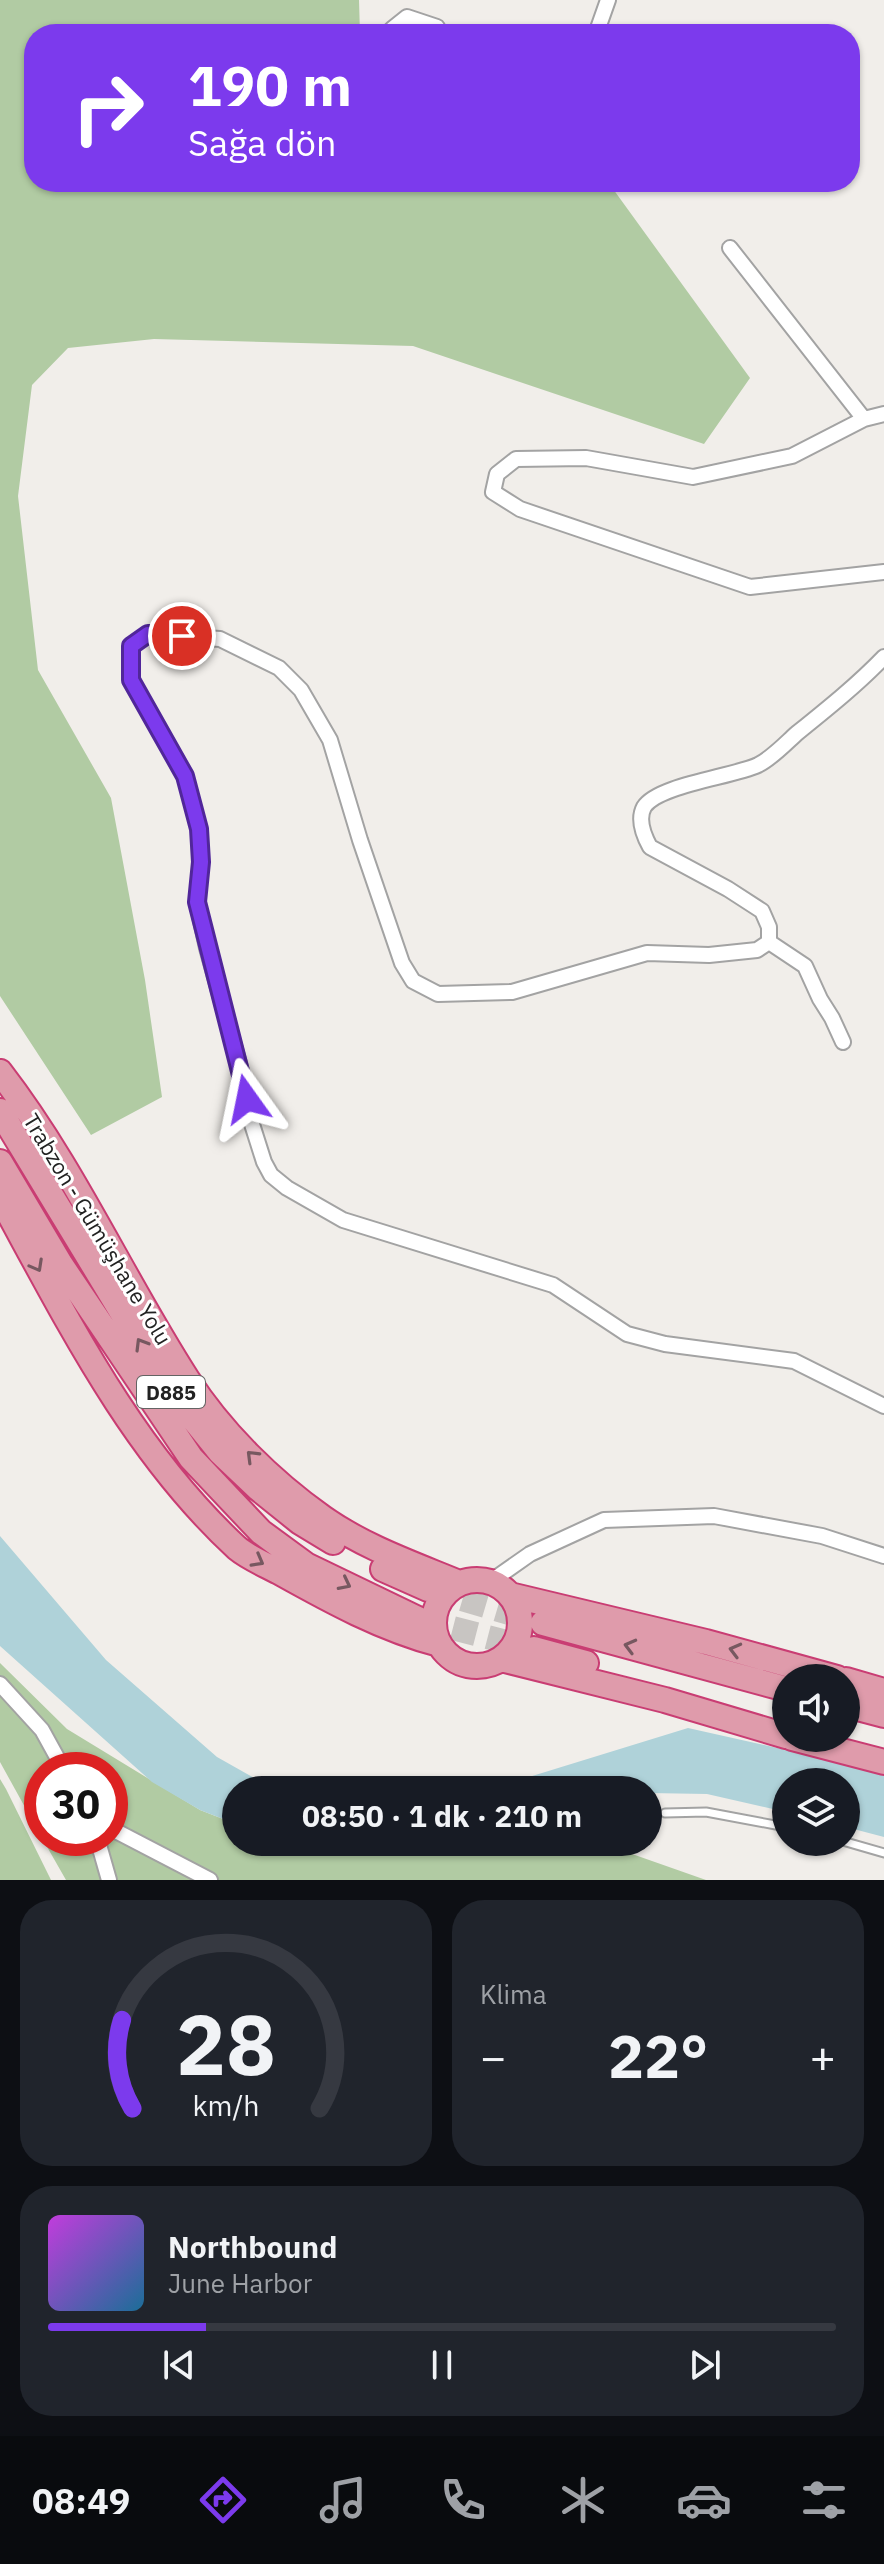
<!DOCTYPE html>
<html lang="tr">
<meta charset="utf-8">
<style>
:root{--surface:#171b24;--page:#20242c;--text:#f1f3f6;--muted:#9ea1a6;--line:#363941;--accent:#7c3aed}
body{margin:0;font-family:"IBM Plex Sans",sans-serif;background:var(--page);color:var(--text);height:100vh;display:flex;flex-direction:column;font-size:30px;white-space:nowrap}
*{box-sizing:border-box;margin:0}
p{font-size:26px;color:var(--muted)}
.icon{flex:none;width:44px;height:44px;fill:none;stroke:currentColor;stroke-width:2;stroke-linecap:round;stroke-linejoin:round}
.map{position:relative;height:1880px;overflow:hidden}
.sheet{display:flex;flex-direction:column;gap:20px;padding:20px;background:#0d0f14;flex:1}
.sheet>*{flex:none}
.banner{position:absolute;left:24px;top:24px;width:836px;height:168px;border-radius:32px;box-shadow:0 2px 6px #0004;background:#7c3aed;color:#fff;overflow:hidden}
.fabs{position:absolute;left:772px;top:1664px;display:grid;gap:16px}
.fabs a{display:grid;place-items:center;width:88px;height:88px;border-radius:50%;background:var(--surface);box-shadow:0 2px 6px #0004;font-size:40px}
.speed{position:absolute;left:24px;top:1752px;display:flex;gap:16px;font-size:40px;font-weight:700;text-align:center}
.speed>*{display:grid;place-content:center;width:104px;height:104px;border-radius:50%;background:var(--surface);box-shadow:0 2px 6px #0004;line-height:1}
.speed .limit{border:12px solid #d22;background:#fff;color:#111}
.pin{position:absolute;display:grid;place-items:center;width:68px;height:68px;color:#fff;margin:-34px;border:4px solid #fff;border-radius:50%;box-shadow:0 2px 8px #0007}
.me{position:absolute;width:88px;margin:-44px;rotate:348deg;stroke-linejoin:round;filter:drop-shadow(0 0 6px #0008)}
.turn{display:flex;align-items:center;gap:28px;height:168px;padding:0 32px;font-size:36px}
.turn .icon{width:104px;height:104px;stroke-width:2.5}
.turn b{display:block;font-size:56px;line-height:68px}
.big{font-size:60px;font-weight:700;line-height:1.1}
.sheet .widget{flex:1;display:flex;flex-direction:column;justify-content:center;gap:12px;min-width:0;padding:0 28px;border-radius:32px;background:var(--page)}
.sheet .dial{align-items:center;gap:0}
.dial svg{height:208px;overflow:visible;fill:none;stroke:var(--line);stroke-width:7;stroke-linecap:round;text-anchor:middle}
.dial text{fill:var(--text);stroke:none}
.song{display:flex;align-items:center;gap:24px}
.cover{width:96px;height:96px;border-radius:12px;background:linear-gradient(135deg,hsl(290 70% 55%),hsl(200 70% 35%))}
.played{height:8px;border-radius:4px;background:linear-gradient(90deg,var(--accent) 20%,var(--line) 20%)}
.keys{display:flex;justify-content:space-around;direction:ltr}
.heat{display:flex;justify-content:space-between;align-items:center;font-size:44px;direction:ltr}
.sheet .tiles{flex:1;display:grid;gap:20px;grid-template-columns:1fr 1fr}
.widget:last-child{grid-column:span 2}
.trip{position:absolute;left:222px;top:1776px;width:440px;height:80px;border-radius:40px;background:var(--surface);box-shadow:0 2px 6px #0004;font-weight:700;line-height:80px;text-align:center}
.dock{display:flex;height:128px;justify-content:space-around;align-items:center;background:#090b0e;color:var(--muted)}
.dock .icon{width:56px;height:56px}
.dock .active{color:var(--accent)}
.dock b{font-size:36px;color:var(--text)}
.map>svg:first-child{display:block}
.forest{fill:#b1cba3}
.water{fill:#afd2d9}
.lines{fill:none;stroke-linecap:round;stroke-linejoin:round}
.highway-tunnel{stroke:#c8c5c2;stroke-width:24;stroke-dasharray:24 12;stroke-linecap:butt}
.lane-casing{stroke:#a3a3a3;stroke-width:11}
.street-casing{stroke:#a3a3a3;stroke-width:18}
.highway-casing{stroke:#c93d73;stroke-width:28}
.lane{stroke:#fff;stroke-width:7}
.street{stroke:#fff;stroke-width:14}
.highway{stroke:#df9bab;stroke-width:24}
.oneway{stroke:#775860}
.route-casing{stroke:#51269a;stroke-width:20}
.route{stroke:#7c3aed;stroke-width:14}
.labels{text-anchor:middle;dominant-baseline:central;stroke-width:6;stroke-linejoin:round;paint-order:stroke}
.shield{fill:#fff;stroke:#646464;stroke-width:2}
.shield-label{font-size:20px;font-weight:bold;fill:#222}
.street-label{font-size:22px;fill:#222;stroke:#fff}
</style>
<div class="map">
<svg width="884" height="1880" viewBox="0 0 884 1880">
<rect width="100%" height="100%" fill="#f1eeea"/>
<path class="forest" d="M 0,0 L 359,0 L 360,34 L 34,34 L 34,182 L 608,182 L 750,378 L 704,444 L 413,346 L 154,339 L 68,348 L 32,385 L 18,496 L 38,670 L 111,798 L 145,980 L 162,1097 L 91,1135 L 0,996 Z
M 0,1663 L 67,1729 L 200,1810 L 236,1824 L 236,1842 L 286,1842 L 355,1850 L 413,1842 L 598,1842 L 706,1880 L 66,1880 L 42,1838 L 110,1838 L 110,1770 L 42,1770 L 42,1838 L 0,1762 Z
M 0,1779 L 6,1789 L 51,1880 L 0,1880 Z"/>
<path class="water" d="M 0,1536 L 106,1660 L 217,1757 L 265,1784 L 288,1790 L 236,1790 L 236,1824 L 200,1810 L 152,1782 L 0,1646 Z
M 688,1728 L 884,1772 L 884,1837 L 846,1827 L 846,1782 L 786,1782 L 786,1812 L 707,1794 L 648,1793 L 648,1790 L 472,1790 L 503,1785 Z
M 286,1842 L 413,1842 L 355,1850 Z"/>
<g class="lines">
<path class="highway-tunnel" d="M 428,1589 L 543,1623
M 418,1619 L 534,1649"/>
<g class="lane-casing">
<path id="lane" d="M 665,1813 L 706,1812 L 786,1827
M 846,1842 L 884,1853"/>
</g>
<g class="street-casing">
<path id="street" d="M 394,34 L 392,29 L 407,17 L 437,27
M 596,34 L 608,0
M 730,248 L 864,419
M 884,414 L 864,419 L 792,456 L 693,477 L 586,458 L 516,459 L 497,474 L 493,492 L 520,509 L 750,587 L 884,572
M 884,657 C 857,685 827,709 796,734 C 785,744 772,758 758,765 C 732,777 658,785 644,807 C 637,820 644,836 650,847 L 728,889 L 762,911 L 769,927 L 769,942 L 757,950 L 709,955 L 647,953 L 512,992 L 438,994 L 413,981 L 402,963 L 360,840 L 330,740 L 301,690 L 279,668 L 220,639 L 148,634 L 131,646 L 131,680 L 185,776 L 199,829 L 201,862 L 197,902 L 207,948 L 243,1078 L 251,1121 L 264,1162 L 271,1175 L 287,1188 L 343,1220 L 553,1285 L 627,1334 L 665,1344 L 794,1361 L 884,1406
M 769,942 L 805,966 L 820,999 L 832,1018 L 843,1042
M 490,1582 L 530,1554 L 604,1520 L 714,1516 L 822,1536 L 884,1556
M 0,1684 L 42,1730 L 64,1770
M 110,1828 L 210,1880
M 97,1838 L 109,1880"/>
</g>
<g class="highway-casing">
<path id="highway" d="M 0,1072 C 74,1168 122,1278 187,1379 C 221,1432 271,1481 323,1518 C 364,1547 413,1564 459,1583
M 0,1111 L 166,1385 L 220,1452 L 259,1489 L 300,1522 L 333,1542
M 0,1162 L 61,1265 L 191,1458 L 261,1532 L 306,1565 L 418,1619
M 0,1197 C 68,1321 132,1451 237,1548 C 249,1558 266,1565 279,1572 C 331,1601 382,1629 439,1644
M 383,1569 L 428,1589
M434 1623a43 43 0 1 1 86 0a43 43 0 1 1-86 0Z
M 510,1595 L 706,1642 L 837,1678
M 543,1623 L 786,1689
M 534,1649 L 586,1663
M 501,1659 L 665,1700 L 786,1736
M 846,1680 L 884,1691
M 846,1705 L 884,1715
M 792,1738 L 884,1762"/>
</g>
<use href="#lane" class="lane"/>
<use href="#street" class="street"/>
<use href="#highway" class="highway"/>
</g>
<defs><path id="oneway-chevron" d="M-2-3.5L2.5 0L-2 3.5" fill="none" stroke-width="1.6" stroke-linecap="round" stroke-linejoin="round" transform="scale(2)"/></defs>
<g class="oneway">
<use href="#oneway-chevron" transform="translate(37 1266) rotate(61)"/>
<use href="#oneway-chevron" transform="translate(141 1344) rotate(-121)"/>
<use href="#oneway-chevron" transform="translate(252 1456) rotate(-135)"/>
<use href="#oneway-chevron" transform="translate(258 1561) rotate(29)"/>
<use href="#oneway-chevron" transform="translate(345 1584) rotate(27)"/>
<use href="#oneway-chevron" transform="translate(630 1646) rotate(-165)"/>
<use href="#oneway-chevron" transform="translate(735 1650) rotate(-165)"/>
</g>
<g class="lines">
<g class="route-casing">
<path id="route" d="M 182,636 L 148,634 L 131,646 L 131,680 L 185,776 L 199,829 L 201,862 L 197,902 L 247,1099"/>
</g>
<use href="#route" class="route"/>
</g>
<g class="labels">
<rect class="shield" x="137" y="1376" width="68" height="32" rx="6"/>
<g class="shield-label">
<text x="171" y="1392">D885</text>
</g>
<g class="street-label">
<text transform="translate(98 1229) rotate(59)">Trabzon - Gümüşhane Yolu</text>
</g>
</g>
</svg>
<div class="fabs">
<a><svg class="icon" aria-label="sound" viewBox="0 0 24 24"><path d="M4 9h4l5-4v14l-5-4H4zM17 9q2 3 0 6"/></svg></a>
<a><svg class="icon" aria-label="layers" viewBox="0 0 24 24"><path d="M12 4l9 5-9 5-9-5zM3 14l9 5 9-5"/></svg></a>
</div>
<div class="speed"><div class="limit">30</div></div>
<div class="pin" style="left:182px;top:636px;background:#d93025"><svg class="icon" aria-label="arrive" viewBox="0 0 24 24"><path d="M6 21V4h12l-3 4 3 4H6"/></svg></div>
<svg class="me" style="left:247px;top:1099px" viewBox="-20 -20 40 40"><path d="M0-17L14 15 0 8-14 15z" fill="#7c3aed" stroke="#fff" stroke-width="4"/></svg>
<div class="trip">08:50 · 1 dk · 210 m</div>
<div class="banner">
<div class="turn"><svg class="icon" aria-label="right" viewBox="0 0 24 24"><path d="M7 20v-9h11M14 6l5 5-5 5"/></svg><div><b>190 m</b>Sağa dön</div></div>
</div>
</div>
<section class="sheet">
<div class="tiles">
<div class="widget dial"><svg viewBox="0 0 100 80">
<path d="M14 69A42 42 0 1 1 86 69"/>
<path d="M14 69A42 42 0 0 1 10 35" stroke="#7c3aed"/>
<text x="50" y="56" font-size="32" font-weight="700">28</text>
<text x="50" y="72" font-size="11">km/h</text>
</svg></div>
<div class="widget"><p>Klima</p>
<div class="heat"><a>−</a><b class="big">22°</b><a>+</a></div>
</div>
<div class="widget">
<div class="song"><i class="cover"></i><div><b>Northbound</b><p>June Harbor</p></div></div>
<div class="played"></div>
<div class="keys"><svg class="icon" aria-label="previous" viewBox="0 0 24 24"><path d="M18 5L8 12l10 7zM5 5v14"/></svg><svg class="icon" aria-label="pause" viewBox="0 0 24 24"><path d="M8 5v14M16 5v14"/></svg><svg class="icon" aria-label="next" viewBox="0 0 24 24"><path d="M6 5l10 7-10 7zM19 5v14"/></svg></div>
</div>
</div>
</section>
<nav class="dock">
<b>08:49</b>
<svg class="icon active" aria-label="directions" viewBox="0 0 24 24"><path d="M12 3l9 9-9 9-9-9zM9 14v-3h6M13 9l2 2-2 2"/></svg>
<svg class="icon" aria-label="music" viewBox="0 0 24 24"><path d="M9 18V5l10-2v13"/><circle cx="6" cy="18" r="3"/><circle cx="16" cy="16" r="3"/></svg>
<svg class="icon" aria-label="phone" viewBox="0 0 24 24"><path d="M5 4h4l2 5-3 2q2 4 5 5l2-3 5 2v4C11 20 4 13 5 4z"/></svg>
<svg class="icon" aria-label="climate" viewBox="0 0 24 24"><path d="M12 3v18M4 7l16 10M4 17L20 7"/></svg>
<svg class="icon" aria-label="car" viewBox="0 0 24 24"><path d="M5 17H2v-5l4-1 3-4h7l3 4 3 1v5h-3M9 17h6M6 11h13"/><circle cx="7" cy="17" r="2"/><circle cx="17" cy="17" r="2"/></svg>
<svg class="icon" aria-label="filters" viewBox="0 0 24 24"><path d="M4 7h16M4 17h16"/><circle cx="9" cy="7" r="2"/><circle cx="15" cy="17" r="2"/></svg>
</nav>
